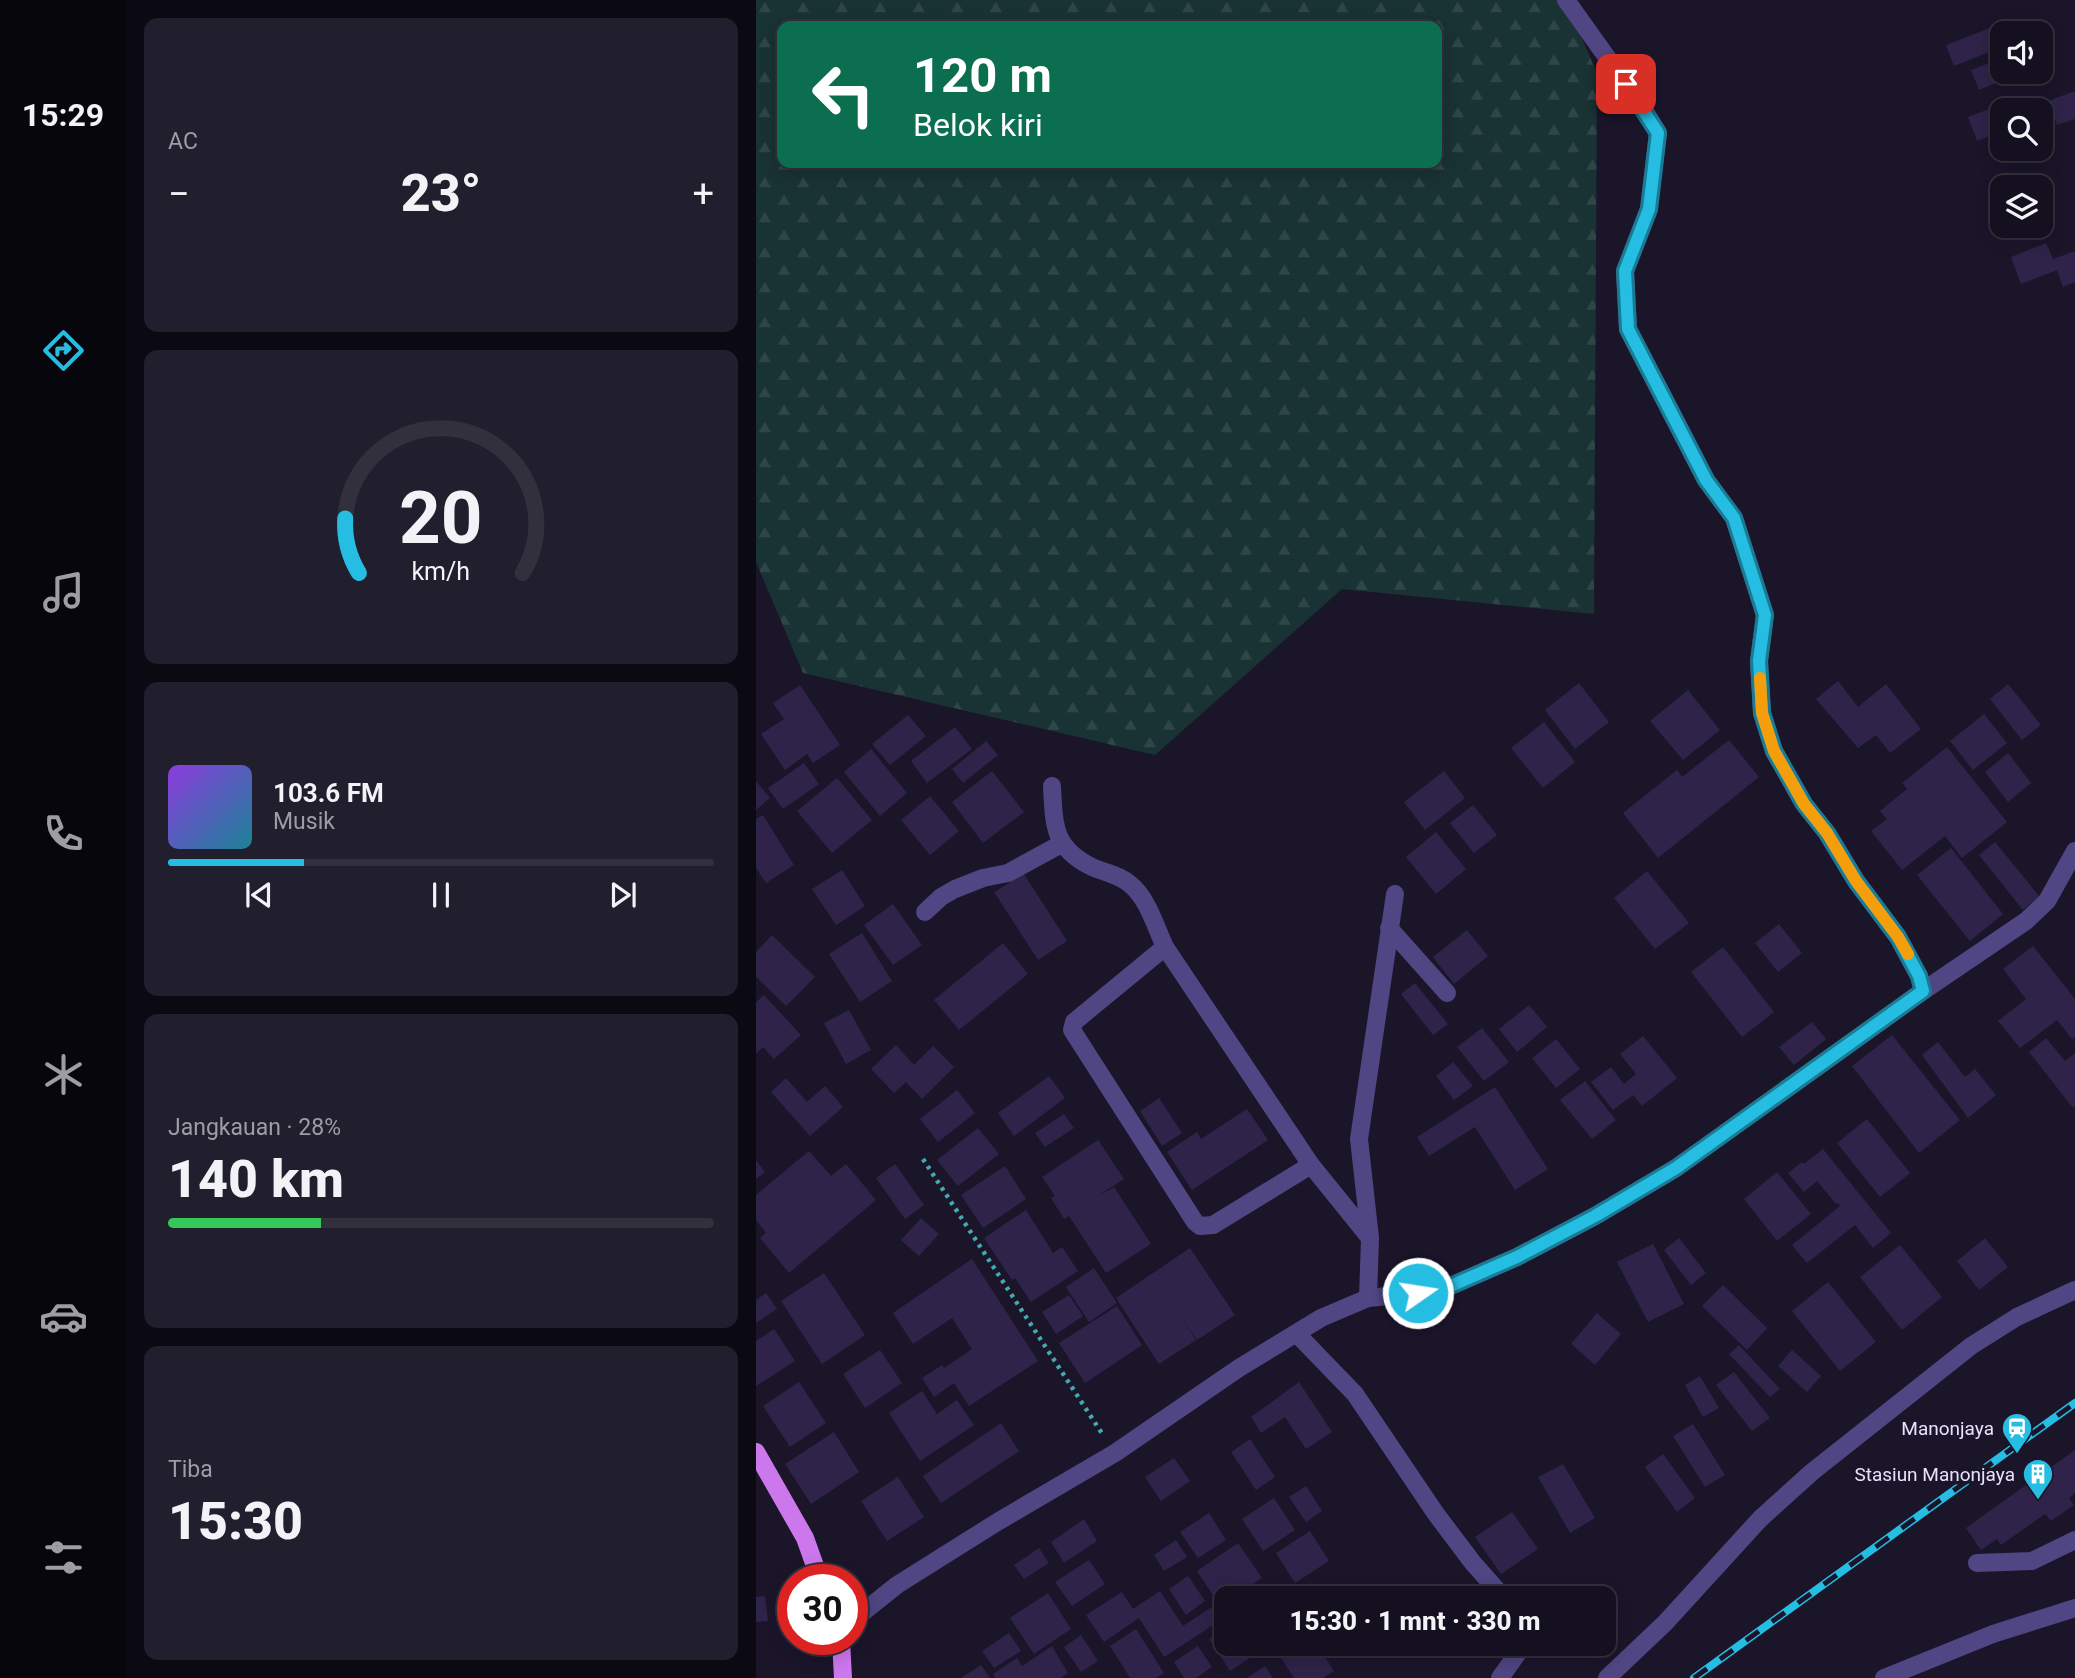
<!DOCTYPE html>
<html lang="id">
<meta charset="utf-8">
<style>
:root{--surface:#141020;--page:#211e2d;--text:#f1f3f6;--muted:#9d9da5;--line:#33303e;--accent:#26bde3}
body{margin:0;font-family:Roboto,sans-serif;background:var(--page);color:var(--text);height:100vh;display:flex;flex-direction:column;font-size:26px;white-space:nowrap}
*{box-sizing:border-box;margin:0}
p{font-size:23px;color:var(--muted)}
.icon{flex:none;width:38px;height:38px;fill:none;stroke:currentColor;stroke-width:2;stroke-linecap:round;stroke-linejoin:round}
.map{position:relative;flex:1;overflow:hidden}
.sheet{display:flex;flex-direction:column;gap:18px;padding:18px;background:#0b0912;width:630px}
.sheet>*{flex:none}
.guide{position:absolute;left:21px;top:21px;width:665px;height:147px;border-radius:14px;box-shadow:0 4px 18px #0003,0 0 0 2px var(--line);background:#0b6e4f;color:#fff;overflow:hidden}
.fabs{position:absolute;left:1234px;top:21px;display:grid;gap:14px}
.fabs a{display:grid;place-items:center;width:63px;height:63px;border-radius:14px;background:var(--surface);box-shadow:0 4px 18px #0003,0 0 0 2px var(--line);font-size:35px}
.speed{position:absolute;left:21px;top:1564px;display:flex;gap:14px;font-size:35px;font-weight:700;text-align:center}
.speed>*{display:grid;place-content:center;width:91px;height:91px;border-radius:50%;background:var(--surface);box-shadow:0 4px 18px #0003,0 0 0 2px var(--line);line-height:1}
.speed .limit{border:10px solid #d22;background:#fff;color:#111}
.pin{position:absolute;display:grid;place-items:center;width:60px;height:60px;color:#fff;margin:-30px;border-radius:14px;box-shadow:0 4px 10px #0006}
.me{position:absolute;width:77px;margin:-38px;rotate:77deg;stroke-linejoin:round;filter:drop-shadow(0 0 5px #0008)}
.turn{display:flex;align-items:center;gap:24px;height:147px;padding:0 21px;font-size:32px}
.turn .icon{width:91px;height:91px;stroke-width:2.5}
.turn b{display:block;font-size:49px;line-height:60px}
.big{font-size:52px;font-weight:800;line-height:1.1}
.sheet .card{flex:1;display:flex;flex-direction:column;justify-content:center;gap:10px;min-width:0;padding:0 24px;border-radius:14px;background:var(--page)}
.sheet .dial{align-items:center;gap:0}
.dial svg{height:182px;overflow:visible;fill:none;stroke:var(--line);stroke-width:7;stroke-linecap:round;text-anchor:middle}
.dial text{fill:var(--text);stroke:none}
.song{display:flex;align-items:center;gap:21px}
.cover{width:84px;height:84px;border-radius:10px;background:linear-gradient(135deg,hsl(270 70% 55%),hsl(190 70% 35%))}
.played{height:7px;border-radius:4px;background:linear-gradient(90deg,var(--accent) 25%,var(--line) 25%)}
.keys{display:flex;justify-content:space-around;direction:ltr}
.heat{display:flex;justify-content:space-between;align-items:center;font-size:38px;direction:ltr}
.charge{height:10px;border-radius:5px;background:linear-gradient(90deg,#34c759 28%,var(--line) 0)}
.trip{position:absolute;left:458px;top:1586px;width:402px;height:70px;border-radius:14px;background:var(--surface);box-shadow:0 4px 18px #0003,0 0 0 2px var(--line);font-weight:800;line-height:70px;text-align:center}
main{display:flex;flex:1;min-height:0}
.tabs{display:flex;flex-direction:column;width:126px;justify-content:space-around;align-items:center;background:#08060d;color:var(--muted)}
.tabs .icon{width:49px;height:49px}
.tabs .current{color:var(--accent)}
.tabs b{font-size:32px;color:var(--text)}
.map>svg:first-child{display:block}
.forest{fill:url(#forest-firs);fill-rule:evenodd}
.building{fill:#2f2349}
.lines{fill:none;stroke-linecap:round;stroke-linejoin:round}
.path{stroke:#42abaf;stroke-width:4.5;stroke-dasharray:3.5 5;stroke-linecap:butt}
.minor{stroke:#4f4683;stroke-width:18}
.major{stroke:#cd77ed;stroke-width:18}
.rail-casing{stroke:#26bde3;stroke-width:8}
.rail{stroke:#1b152a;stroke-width:5;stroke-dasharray:16;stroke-linecap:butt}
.route-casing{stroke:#197b94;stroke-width:18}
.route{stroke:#26bde3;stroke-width:12}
.slow{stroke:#f59e0b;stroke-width:12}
.labels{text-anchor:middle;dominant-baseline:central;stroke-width:7;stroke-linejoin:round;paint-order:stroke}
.poi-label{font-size:19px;fill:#e7e2fb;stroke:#1b152a;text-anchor:end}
</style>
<main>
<nav class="tabs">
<b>15:29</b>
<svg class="icon current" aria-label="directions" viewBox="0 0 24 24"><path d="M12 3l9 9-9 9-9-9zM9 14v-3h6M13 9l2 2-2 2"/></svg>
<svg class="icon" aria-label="music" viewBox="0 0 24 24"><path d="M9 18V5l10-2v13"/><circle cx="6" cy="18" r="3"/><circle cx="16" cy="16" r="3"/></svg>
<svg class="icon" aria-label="phone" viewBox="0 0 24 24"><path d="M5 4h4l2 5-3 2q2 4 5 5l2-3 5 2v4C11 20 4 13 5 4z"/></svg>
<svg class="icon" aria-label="climate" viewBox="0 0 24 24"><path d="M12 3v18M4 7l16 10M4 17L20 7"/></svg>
<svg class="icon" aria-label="car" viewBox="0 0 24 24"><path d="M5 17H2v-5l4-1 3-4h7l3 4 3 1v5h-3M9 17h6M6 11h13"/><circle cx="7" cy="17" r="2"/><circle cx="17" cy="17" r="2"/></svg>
<svg class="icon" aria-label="filters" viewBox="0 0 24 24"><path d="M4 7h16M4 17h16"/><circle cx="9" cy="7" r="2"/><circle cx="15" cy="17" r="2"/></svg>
</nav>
<section class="sheet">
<div class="card"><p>AC</p>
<div class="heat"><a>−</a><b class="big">23°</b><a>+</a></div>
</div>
<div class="card dial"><svg viewBox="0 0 100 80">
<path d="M14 69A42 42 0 1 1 86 69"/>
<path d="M14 69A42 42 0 0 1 8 45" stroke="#26bde3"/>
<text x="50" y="56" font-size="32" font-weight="700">20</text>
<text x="50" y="72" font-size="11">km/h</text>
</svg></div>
<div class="card">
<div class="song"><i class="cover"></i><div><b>103.6 FM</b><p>Musik</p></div></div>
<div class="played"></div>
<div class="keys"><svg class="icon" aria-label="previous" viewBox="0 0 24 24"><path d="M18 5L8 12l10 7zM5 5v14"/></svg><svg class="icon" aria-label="pause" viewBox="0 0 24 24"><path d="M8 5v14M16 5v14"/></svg><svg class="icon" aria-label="next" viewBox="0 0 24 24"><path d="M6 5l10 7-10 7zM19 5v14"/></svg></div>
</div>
<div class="card"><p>Jangkauan · 28%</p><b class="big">140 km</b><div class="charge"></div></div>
<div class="card"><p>Tiba</p><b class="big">15:30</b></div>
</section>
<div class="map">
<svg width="1319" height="1678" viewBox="0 0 1319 1678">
<defs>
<pattern id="forest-firs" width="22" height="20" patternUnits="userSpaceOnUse" patternTransform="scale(1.75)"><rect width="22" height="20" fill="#193233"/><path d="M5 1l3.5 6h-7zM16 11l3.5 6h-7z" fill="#2f4647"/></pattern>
</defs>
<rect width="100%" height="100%" fill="#1b152a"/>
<path class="forest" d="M 0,0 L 809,0 L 841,73 L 838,614 L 586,589 L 399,755 L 47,673 L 0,562 ZM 26,26 L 681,26 L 681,163 L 26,163 Z"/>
<path class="building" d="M 1234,28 L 1241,49 L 1198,66 L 1190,45 Z
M 1246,58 L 1246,72 L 1260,72 L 1261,74 L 1223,90 L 1215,70 Z
M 1319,91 L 1319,119 L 1301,125 L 1292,101 Z
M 1257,100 L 1261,110 L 1246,110 L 1246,131 L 1221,141 L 1212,117 Z
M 1290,243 L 1297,259 L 1319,251 L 1319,282 L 1307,287 L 1301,270 L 1265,284 L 1255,257 Z
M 1082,681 L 1102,707 L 1130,684 L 1165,729 L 1134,753 L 1120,735 L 1102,748 L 1060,699 Z
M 823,683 L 853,722 L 819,749 L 789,710 Z
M 1252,684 L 1285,725 L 1266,740 L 1234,699 Z
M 44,685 L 84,745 L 57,763 L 51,754 L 29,770 L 5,734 L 28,719 L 17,703 Z
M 932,690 L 964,730 L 927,760 L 894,721 Z
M 1228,714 L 1251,743 L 1217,770 L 1194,741 Z
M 152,715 L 170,736 L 134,765 L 116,744 Z
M 788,722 L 819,762 L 787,788 L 755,748 Z
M 199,727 L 216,749 L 171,783 L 155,761 Z
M 973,740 L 1003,777 L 902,858 L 867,813 L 921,770 L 926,777 Z
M 230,741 L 242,755 L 207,783 L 196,769 Z
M 1191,747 L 1251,822 L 1206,858 L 1189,836 L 1146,870 L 1115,831 L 1131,819 L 1124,811 L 1151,789 L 1146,783 Z
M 115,749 L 151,793 L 124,816 L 88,772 Z
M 1252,753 L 1275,783 L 1252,802 L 1229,772 Z
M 48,763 L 63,784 L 27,809 L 12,788 Z
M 236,771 L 268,812 L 227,843 L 196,802 Z
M 688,771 L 709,798 L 669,830 L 648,802 Z
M 81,778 L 116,820 L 76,853 L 41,811 Z
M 0,781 L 14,798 L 0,810 Z
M 174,796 L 203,831 L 174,855 L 145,820 Z
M 717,805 L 741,835 L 718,853 L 694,823 Z
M 7,815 L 38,865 L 10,883 L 0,868 L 0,819 Z
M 680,832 L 710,869 L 680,894 L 650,857 Z
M 1239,842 L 1283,896 L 1267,910 L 1223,855 Z
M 1195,848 L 1247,914 L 1214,941 L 1161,875 Z
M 86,870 L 109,906 L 80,925 L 56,889 Z
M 891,871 L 933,923 L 899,949 L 858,898 Z
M 268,874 L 311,941 L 282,960 L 238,892 Z
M 137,904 L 166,945 L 137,965 L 108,925 Z
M 1023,924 L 1046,953 L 1022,972 L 999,943 Z
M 711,930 L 732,956 L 698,984 L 677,957 Z
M 106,933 L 136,981 L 104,1002 L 73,954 Z
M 16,935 L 59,977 L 30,1006 L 0,977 L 0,952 Z
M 247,943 L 272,974 L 203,1030 L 178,1000 Z
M 1277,946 L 1319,999 L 1319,1037 L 1316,1039 L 1301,1020 L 1264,1048 L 1242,1021 L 1270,999 L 1247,969 Z
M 967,947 L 1018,1012 L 986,1037 L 935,972 Z
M 659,983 L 692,1024 L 677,1035 L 645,994 Z
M 8,995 L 45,1035 L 18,1059 L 7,1047 L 0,1054 L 0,1002 Z
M 773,1005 L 791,1027 L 761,1052 L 743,1029 Z
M 93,1010 L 115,1050 L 90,1064 L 68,1023 Z
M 1056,1022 L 1070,1039 L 1038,1065 L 1023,1047 Z
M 726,1028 L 753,1062 L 728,1081 L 701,1047 Z
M 1136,1035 L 1204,1120 L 1163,1153 L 1096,1066 Z
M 887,1036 L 921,1078 L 886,1106 L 877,1095 L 857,1110 L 835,1082 L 855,1067 L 868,1084 L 880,1074 L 864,1054 Z
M 1290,1038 L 1309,1061 L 1319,1053 L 1319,1106 L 1317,1108 L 1273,1052 Z
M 800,1039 L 824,1069 L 800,1088 L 776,1058 Z
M 1182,1042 L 1209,1077 L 1219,1069 L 1240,1095 L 1212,1118 L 1166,1055 Z
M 140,1045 L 158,1065 L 177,1046 L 198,1067 L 166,1099 L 150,1082 L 138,1093 L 115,1069 Z
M 697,1062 L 717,1086 L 698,1100 L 680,1076 Z
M 293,1076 L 309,1098 L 258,1136 L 242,1113 Z
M 30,1078 L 51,1102 L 69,1086 L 87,1107 L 54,1136 L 15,1092 Z
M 829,1081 L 860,1120 L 836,1139 L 804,1100 Z
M 739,1087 L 792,1169 L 759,1190 L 719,1127 L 673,1156 L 661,1137 Z
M 201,1090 L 219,1113 L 182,1142 L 164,1119 Z
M 403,1098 L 426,1133 L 406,1146 L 384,1111 Z
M 491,1109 L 512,1140 L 436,1190 L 411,1152 L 441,1132 L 445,1139 Z
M 308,1114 L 318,1128 L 289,1147 L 279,1133 Z
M 1111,1119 L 1154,1173 L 1124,1197 L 1081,1143 Z
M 222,1128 L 243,1154 L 202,1186 L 181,1160 Z
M 342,1140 L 368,1179 L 340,1197 L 358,1187 L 395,1244 L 350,1273 L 313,1216 L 308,1219 L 295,1198 L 299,1196 L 286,1177 Z
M 1067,1149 L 1135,1233 L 1117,1248 L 1099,1225 L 1051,1263 L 1036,1245 L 1084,1206 L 1082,1203 L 1080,1204 L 1061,1181 L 1048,1192 L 1032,1173 L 1046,1162 L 1048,1164 Z
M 53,1151 L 75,1176 L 90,1164 L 120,1200 L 33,1273 L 4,1238 L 10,1233 L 0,1220 L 0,1195 Z
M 0,1160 L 9,1172 L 0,1179 Z
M 139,1164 L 168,1205 L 149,1219 L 120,1178 Z
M 249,1166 L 270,1199 L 227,1228 L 205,1195 Z
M 1021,1172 L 1055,1214 L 1021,1241 L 988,1199 Z
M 270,1210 L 297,1253 L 306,1247 L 322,1271 L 275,1302 L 259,1278 L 256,1280 L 228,1238 Z
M 165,1218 L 183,1234 L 163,1256 L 145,1240 Z
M 923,1238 L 950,1273 L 935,1285 L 908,1250 Z
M 1229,1238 L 1252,1267 L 1223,1290 L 1201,1261 Z
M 897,1244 L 928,1304 L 892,1322 L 861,1262 Z
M 1144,1245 L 1186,1297 L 1146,1330 L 1104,1277 Z
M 434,1248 L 479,1315 L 441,1340 L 425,1316 L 440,1340 L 403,1364 L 360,1298 Z
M 216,1259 L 282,1361 L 213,1406 L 198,1383 L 178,1397 L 166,1378 L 186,1365 L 188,1368 L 216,1349 L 187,1304 L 196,1318 L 157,1344 L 137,1313 Z
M 338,1268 L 361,1303 L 333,1322 L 310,1287 Z
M 68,1273 L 109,1335 L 66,1364 L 25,1301 Z
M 1072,1282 L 1120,1342 L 1084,1371 L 1036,1311 Z
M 967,1285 L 1011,1328 L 991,1350 L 946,1306 Z
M 10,1293 L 21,1309 L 0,1323 L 0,1300 Z
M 313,1295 L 327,1316 L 300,1334 L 286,1312 Z
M 361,1306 L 386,1345 L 329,1383 L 303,1343 Z
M 841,1313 L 865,1334 L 839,1365 L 815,1344 Z
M 18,1329 L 39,1361 L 0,1386 L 0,1341 Z
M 983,1345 L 1024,1389 L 1014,1397 L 973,1354 Z
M 124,1350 L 146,1383 L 109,1408 L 87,1374 Z
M 1036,1350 L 1065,1376 L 1051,1392 L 1022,1366 Z
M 978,1372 L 1014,1418 L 996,1431 L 960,1385 Z
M 944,1376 L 963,1408 L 947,1417 L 929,1385 Z
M 43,1382 L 70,1423 L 34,1447 L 7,1406 Z
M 543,1382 L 576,1432 L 550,1449 L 529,1417 L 505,1433 L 495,1417 Z
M 166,1391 L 181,1414 L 201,1400 L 218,1425 L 164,1461 L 133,1413 Z
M 245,1423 L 263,1451 L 185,1503 L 167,1476 Z
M 937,1424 L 969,1475 L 949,1487 L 917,1436 Z
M 78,1432 L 103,1472 L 55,1504 L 29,1464 Z
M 494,1439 L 519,1477 L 500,1490 L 475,1452 Z
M 1319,1450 L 1319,1493 L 1313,1498 L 1318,1505 L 1295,1521 L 1289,1514 L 1245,1545 L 1241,1539 L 1225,1550 L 1210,1528 Z
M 907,1454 L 939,1498 L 921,1512 L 889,1467 Z
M 418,1458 L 434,1481 L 405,1501 L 389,1477 Z
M 807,1464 L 839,1518 L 814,1533 L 782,1477 Z
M 142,1477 L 168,1517 L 131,1541 L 105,1501 Z
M 550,1486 L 566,1511 L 550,1522 L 533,1497 Z
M 518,1498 L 539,1530 L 507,1551 L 486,1519 Z
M 756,1512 L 782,1549 L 745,1574 L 719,1537 Z
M 453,1513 L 470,1540 L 442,1558 L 424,1532 Z
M 328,1519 L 341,1541 L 308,1563 L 295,1542 Z
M 554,1531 L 573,1561 L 539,1583 L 520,1553 Z
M 420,1540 L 431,1557 L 408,1571 L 398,1555 Z
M 482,1543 L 506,1578 L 476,1598 L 471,1598 L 471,1601 L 464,1606 L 441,1571 Z
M 283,1548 L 293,1563 L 268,1579 L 258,1565 Z
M 333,1560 L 349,1584 L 316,1606 L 299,1582 Z
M 432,1576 L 449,1601 L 430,1615 L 413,1589 Z
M 404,1591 L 427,1626 L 456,1607 L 465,1620 L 408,1657 L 383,1618 L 348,1642 L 330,1615 L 366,1592 L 377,1609 Z
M 292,1593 L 315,1629 L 278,1654 L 254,1618 Z
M 9,1596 L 12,1621 L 0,1622 L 0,1597 Z
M 471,1627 L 471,1643 L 489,1643 L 497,1656 L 474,1671 L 453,1639 Z
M 380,1629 L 408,1673 L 400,1678 L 374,1678 L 354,1646 Z
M 253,1633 L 265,1651 L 238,1668 L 226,1651 Z
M 325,1635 L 342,1661 L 325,1672 L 308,1647 Z
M 531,1643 L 560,1643 L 578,1671 L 567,1678 L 538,1678 L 520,1650 Z
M 296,1646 L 312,1673 L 305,1678 L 239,1678 L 237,1674 L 261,1658 L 266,1666 Z
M 442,1646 L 456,1667 L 440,1678 L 428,1678 L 418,1662 Z
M 225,1665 L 234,1678 L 205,1678 Z
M 509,1666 L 517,1678 L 491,1678 Z"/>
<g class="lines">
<path class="path" d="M 167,1159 L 347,1435"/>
<path class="minor" d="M 810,0 L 885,105 L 902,133 L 893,209 L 869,271 L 872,329 L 950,480 L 978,518 L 1009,615 L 1003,661 L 1006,713 L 1018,751 L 1048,804 L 1071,833 L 1100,881 L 1142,937 L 1163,976 L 1167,991
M 296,786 C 298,825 297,848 336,867 C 350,873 364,875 375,885 C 392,899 400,928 409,947 L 555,1165 L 614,1238
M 169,912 L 185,897 L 199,889 L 227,878 L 252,873 L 305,844
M 633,928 L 691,993
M 409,947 L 318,1022 L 316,1030 L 439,1222 L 444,1226 L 457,1225 L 555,1165
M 612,1298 L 614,1238 L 603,1139 L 639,894
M 541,1334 L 599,1394 L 680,1514 L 717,1563 L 748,1598
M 1221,1563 L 1276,1561 L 1319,1540
M 96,1621 L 141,1585 L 243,1521 L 359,1453 L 483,1368 L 565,1318 L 612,1298 L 683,1291 L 761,1257 L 839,1216 L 920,1168 L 1167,991 L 1270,921 L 1291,901 L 1319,851
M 744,1678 L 769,1643
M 851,1678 L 909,1623 L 1004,1519 L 1056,1472 L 1215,1346 L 1261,1317 L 1319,1290
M 1128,1678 L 1237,1634 L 1319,1608"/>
<path class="major" d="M 0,1452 L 49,1538 L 64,1580
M 85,1640 L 87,1678"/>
<g class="rail-casing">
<path id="rail" d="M 938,1678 L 1319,1403"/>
</g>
<use href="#rail" class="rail"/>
</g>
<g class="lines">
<g class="route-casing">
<path id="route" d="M 662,1293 L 683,1291 L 761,1257 L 839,1216 L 920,1168 L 1167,991 L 1163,976 L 1142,937 L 1100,881 L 1071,833 L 1048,804 L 1018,751 L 1006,713 L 1003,661 L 1009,615 L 978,518 L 950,480 L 872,329 L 869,271 L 893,209 L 902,133 L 870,84"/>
</g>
<use href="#route" class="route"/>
<path class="slow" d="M 1004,678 L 1006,713 L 1018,751 L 1048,804 L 1071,833 L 1100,881 L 1142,937 L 1152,954"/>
</g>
<defs>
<g id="station-pin" transform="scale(1.575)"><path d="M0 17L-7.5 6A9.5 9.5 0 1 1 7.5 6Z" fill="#26bde3" stroke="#1b152a"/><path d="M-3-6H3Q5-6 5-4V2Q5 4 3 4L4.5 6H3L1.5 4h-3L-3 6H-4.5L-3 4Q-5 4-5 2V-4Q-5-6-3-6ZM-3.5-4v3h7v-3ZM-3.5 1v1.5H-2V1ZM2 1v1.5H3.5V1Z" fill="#fff"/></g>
<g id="building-pin" transform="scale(1.575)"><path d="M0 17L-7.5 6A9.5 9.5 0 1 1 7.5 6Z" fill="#26bde3" stroke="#1b152a"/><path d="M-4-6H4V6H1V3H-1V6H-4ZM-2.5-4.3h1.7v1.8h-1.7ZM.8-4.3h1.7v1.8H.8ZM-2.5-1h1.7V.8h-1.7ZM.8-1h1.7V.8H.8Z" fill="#fff"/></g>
</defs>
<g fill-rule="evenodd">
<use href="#station-pin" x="1261" y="1428"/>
<use href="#building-pin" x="1282" y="1474"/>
</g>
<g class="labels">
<g class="poi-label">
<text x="1238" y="1428">Manonjaya</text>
<text x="1259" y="1474">Stasiun Manonjaya</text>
</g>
</g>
</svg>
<div class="fabs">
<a><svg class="icon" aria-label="sound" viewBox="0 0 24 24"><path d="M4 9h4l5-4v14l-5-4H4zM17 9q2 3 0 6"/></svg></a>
<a><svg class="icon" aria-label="search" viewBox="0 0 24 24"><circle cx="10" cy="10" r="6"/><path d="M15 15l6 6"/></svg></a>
<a><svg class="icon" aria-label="layers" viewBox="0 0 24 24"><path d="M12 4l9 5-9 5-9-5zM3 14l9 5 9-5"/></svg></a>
</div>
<div class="speed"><div class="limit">30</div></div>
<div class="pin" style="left:870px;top:84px;background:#d93025"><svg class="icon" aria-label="arrive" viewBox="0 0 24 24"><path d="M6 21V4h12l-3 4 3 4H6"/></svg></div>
<svg class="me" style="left:662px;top:1293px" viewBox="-20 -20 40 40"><circle r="17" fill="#26bde3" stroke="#fff" stroke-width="3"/><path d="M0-11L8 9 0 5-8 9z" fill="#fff"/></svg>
<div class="trip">15:30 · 1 mnt · 330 m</div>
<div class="guide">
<div class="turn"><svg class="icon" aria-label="left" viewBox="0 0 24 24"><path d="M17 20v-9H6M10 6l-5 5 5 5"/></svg><div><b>120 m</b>Belok kiri</div></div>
</div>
</div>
</main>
